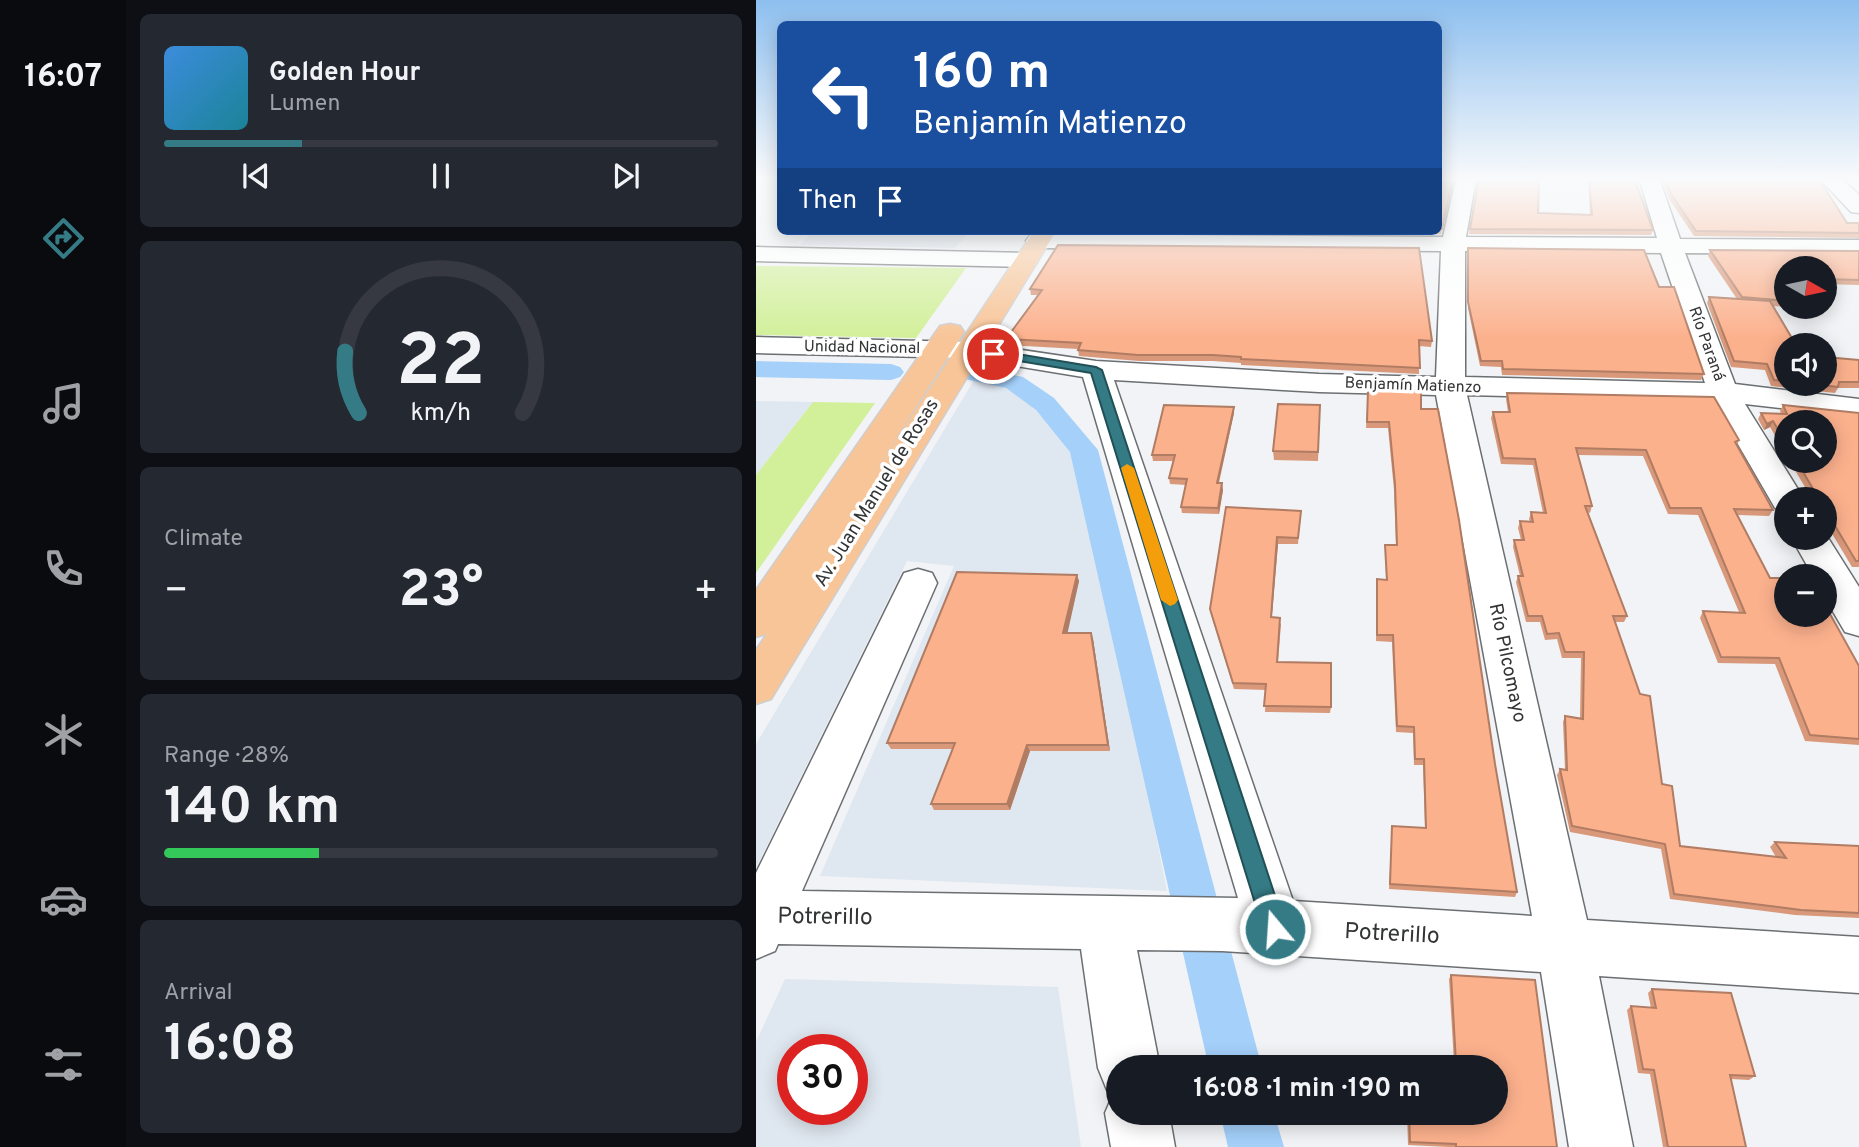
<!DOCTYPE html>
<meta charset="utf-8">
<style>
:root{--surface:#171b24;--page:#242831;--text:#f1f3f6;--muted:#9ea1a6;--line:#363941;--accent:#347b85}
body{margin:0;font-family:Overpass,sans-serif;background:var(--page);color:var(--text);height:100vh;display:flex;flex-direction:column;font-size:26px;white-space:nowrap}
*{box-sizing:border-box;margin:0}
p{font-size:23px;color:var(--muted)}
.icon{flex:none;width:38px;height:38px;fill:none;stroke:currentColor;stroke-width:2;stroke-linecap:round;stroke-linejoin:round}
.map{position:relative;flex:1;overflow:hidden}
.sheet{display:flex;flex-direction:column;gap:14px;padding:14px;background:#0d0f14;width:630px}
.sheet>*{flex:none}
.hud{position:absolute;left:21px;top:21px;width:665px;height:214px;border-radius:10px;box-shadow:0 4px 18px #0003;background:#1a4fa0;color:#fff;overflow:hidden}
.needle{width:46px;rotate:99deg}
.controls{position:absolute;left:1018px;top:256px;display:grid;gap:14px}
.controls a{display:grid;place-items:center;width:63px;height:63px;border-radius:50%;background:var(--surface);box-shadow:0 4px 18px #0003;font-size:35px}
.speed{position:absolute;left:21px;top:1034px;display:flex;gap:14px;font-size:35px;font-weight:700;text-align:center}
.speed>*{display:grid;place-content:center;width:91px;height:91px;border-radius:50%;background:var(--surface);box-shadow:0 4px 18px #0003;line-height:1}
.speed .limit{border:10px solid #d22;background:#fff;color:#111}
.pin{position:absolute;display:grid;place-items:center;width:60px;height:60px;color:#fff;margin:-30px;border:4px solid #fff;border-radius:50%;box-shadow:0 2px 7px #0007}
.me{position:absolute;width:77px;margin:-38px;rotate:342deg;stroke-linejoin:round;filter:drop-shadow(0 0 5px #0008)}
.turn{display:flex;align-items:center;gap:24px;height:147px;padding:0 21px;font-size:32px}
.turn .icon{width:91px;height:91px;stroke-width:2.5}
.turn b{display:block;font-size:49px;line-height:60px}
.then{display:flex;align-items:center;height:66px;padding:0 21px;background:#0003;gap:14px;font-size:26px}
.big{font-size:52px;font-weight:700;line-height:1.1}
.sheet .widget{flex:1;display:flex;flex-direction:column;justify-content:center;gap:10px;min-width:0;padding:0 24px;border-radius:10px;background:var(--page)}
.sheet .dial{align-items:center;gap:0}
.dial svg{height:182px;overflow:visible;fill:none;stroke:var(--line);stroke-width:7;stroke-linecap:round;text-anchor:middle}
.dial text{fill:var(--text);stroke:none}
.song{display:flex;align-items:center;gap:21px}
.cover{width:84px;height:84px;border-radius:10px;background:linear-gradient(135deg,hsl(210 70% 55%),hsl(190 70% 35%))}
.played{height:7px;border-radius:4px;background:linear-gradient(90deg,var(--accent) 25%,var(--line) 25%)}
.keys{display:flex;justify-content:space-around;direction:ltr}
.heat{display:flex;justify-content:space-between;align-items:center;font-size:38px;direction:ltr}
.charge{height:10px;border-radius:5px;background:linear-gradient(90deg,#34c759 28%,var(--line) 0)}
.trip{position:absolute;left:350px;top:1055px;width:402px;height:70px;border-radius:35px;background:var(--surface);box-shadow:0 4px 18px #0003;font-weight:700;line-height:70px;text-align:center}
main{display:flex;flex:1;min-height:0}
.dock{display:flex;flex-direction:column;width:126px;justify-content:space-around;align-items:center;background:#090b0e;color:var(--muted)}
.dock .icon{width:49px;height:49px}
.dock .on{color:var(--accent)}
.dock b{font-size:32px;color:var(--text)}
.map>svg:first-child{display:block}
.built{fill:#dfe7f0;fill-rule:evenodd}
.green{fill:#d2f09a}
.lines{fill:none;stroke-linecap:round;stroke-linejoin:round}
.canal{fill:#a4d0fa;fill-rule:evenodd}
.minor-casing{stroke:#6c6f71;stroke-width:3}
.major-casing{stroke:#cececf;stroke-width:3}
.minor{fill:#fff;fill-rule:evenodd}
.major{fill:#f8c598;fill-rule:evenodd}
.wall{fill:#d99879}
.shaded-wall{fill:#b07c63}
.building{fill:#fcb18d;stroke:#b07c63;stroke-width:2}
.route{fill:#347b85;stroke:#225056;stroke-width:2}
.slow{fill:#f59e0b}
.labels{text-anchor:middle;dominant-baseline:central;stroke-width:7;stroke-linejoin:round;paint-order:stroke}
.far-street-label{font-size:16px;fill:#333435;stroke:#fff}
.street-label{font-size:19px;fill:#333435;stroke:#fff}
.near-street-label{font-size:23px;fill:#333435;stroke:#fff}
</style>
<main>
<nav class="dock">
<b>16:07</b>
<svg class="icon on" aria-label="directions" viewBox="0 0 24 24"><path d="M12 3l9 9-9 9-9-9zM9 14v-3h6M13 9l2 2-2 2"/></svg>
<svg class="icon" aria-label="music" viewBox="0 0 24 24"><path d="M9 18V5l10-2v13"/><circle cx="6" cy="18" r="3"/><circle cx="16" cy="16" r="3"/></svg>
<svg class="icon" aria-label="phone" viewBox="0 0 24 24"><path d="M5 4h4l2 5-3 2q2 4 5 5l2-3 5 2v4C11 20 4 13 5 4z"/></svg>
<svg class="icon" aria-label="climate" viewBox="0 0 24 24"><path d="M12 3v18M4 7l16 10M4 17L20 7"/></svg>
<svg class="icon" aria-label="car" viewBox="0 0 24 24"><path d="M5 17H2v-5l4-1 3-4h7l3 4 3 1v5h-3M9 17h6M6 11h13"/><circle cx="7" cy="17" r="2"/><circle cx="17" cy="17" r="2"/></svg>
<svg class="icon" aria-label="filters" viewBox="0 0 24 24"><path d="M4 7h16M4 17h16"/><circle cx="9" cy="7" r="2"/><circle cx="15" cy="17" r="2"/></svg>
</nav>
<section class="sheet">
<div class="widget">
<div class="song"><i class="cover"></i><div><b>Golden Hour</b><p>Lumen</p></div></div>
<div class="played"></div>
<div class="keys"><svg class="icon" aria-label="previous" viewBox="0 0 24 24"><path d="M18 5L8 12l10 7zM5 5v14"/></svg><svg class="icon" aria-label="pause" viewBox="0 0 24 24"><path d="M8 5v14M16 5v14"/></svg><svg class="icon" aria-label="next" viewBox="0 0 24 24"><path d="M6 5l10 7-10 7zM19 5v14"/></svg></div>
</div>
<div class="widget dial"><svg viewBox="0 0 100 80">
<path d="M14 69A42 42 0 1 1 86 69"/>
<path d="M14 69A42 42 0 0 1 8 42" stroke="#347b85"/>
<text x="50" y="56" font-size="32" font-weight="700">22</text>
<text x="50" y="72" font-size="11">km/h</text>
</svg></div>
<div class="widget"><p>Climate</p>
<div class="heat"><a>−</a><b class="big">23°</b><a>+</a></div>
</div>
<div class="widget"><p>Range · 28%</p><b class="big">140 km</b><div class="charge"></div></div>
<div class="widget"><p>Arrival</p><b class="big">16:08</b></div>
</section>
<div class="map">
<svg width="1103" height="1147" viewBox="0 0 1103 1147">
<rect width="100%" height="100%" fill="#f1f3f6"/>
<path class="built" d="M 58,231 L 214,231 L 199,248 L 44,245 Z
M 221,375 L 267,397 L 312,445 L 347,568 L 411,891 L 64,876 L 198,566 L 151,561 L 0,868 L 0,744 Z
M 0,401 L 57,402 L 0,475 Z
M 29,979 L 302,987 L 325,1147 L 0,1147 L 0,1042 ZM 37,1050 L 96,1050 L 96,1110 L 37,1110 Z"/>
<path class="green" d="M 0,266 L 210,268 L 160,338 L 0,335 Z
M 57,402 L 119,403 L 0,573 L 0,475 Z"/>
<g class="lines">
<path class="canal" d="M 0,361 L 135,364 L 144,367 L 148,372 L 144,377 L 135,380 L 0,377 Z
M 213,365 L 267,377 L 298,398 L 342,450 L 506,1068 L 453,1068 L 314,452 L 280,410 L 250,388 L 204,378 L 200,373 L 204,368 Z
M 464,1113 L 518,1113 L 528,1147 L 472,1147 Z"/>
<g class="minor-casing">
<path id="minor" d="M 700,178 L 720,178 L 710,237 L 901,238 L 883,178 L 903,178 L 924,239 L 1103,240 L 1103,254 L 929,253 L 979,384 L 1103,399 L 1103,417 L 989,404 L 1048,499 L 1031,499 L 1031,511 L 1019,508 L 957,401 L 711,395 L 831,920 L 1103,937 L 1103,993 L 843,976 L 877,1147 L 813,1147 L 785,972 L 466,951 L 381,950 L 404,1068 L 362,1068 L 362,1113 L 413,1113 L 419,1147 L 355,1147 L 349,1113 L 358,1092 L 351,1090 L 342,1068 L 325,949 L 22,944 L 19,951 L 0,959 L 0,873 L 143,583 L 148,573 L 162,569 L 176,573 L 181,583 L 46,891 L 482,898 L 327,377 L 212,358 L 0,353 L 0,337 L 212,342 L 340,361 L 563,374 L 680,377 L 685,251 L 282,248 L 274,246 L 270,241 L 274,236 L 282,234 L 687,237 ZM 709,251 L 905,253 L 949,383 L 709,377 ZM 358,380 L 563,392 L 680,395 L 776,916 L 537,901 Z
M 1063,178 L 1085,178 L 1103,195 L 1103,213 L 1095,212 Z
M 0,247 L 270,253 L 279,255 L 282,260 L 279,265 L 270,267 L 0,261 Z
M 1069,533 L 1103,587 L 1103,636 L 1089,632 L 1069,598 L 1069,576 L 1057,576 L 1035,537 L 1069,537 Z"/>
</g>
<g class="major-casing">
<path id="major" d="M 278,231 L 300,231 L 15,699 L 0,704 L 0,650 L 11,634 L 0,637 L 0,590 L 184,326 L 194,324 L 204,326 L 208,332 L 112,482 Z"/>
</g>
<use href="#minor" class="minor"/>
<use href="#major" class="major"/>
</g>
<path class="wall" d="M 682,178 L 697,178 L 685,234 L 397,232 L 397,231 L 682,231 Z
M 722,178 L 782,213 L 834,215 L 832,178 L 878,178 L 897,230 L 895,235 L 713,234 Z
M 906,178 L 1062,178 L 1091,223 L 1103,225 L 1103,238 L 938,236 L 913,199 Z
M 302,245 L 676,341 L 675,347 L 663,346 L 663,374 L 485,365 L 485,363 L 457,361 L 383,361 L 323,356 L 322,349 L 252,345 L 250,339 L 282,295 L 275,295 L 274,289 Z
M 712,248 L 903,287 L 948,374 L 945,380 L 746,375 L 745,367 L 724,366 L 712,308 Z
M 954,250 L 1103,251 L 1103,285 L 1069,284 L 1069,268 L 1031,268 L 1031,283 L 1027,283 L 1031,292 L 1031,306 L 1033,306 L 1033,307 L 1017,306 L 1031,345 L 1031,383 L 1069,383 L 1103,360 L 1103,388 L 1082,388 L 1079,393 L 1015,386 L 1009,370 L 975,367 L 951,303 L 953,297 L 981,299 L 952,256 Z
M 612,390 L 665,409 L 739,764 L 761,892 L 759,897 L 633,889 L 636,826 L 669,828 L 667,765 L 658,765 L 657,733 L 640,732 L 636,642 L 620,641 L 621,579 L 630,580 L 629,545 L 640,545 L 638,490 L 632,428 L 610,428 Z
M 751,393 L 983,440 L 981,445 L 1017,510 L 1013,516 L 982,515 L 1014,578 L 1103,666 L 1103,745 L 1049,741 L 1019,664 L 962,663 L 944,618 L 947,611 L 983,612 L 942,515 L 912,514 L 887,456 L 822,455 L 836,506 L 834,513 L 832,512 L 871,616 L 868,622 L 859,622 L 924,846 L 1020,857 L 1014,847 L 1019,842 L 1103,846 L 1103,918 L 1039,915 L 914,899 L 905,849 L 814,832 L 801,775 L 804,769 L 809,770 L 807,722 L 809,716 L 824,718 L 825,658 L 806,658 L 801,639 L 789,640 L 784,622 L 770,622 L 760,582 L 762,576 L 764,576 L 757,547 L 758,540 L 765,540 L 762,528 L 764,521 L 774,522 L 773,519 L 775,512 L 787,513 L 777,465 L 745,464 L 735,418 L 737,412 L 752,412 L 750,399 Z
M 564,405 L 562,461 L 518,460 L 517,451 Z
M 1027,405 L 1103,413 L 1103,567 L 1096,567 L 1069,522 L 1069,499 L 1056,499 L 1033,460 L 1069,460 L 1031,422 L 1031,456 L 1014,427 L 1008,430 L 1002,419 L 1005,413 L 1025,414 L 1024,411 Z
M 478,413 L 463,483 L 467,490 L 463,514 L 426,513 L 425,507 L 430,485 L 414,484 L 413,478 L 417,461 L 397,461 L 396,455 Z
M 545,511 L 542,544 L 522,544 L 516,617 L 525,624 L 522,662 L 575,707 L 574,713 L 509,712 L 510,690 L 478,689 L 455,615 L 454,609 Z
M 321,575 L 323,581 L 311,633 L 335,633 L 337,639 L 354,751 L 274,751 L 254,810 L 178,810 L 175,804 L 196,749 L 135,749 L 131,743 Z
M 695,975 L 801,1147 L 693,1147 L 652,1145 L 651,1113 L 740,1113 L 740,1068 L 650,1068 L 651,1060 L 698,1063 L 693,979 Z
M 896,989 L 999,1076 L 993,1080 L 975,1079 L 990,1147 L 907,1147 L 894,1074 L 882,1073 L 871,1010 L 875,1006 L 895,1008 L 892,993 Z"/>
<path class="shaded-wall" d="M 478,407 L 478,413 L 461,489 L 461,483 Z
M 1017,421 L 1014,427 L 1008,430 L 1011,424 Z
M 466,483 L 467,490 L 463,514 L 462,508 Z
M 521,537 L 522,544 L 515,624 L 515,617 Z
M 321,575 L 323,581 L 310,640 L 307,633 Z
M 335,633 L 337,639 L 354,751 L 352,745 Z
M 271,745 L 274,751 L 254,810 L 251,804 Z"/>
<path class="building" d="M 682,178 L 697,178 L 686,229 L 682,229 Z
M 723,178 L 776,178 L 776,180 L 783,181 L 782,213 L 836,215 L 833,178 L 878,178 L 897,230 L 714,229 Z
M 909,178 L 1062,178 L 1091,223 L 1102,223 L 1103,225 L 1103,233 L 940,231 L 915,194 Z
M 302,245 L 663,248 L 676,341 L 663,340 L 664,368 L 485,359 L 485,357 L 457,355 L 382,355 L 322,350 L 325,343 L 250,339 L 286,290 L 274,289 Z
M 712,248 L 888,250 L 903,287 L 918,287 L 948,374 L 747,369 L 746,361 L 725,361 L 712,302 Z
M 954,250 L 1103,251 L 1103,280 L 1069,279 L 1069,268 L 1031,268 L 1031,278 L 1024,277 L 1031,292 L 1031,301 L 986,297 Z
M 953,297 L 1014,301 L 1040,345 L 1031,345 L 1031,381 L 1018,380 L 1011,364 L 978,361 Z
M 1069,357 L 1103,360 L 1103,382 L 1083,382 L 1082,387 L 1048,383 L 1069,383 Z
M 612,390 L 665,391 L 665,409 L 682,409 L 703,520 L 739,764 L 761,892 L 634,884 L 636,826 L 670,828 L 668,759 L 659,759 L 658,727 L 641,726 L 637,635 L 621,635 L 621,579 L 631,580 L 629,545 L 641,545 L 639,484 L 633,422 L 611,422 Z
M 751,393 L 958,397 L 983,440 L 979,442 L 1017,510 L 978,509 L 1014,578 L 1031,578 L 1031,614 L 1069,614 L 1069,605 L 1103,666 L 1103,739 L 1054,735 L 1023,658 L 965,657 L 947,611 L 989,613 L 945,508 L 914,508 L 890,450 L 820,448 L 836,506 L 829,506 L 871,616 L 857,616 L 884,694 L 894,696 L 906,784 L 916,786 L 924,846 L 1030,858 L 1019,842 L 1103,846 L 1103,913 L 1045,910 L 918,894 L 909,844 L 816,826 L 804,769 L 811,770 L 809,716 L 827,719 L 828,652 L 809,652 L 803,633 L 791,634 L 786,616 L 772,616 L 762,576 L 767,576 L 758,540 L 768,540 L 764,521 L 777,522 L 775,512 L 790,513 L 779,459 L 747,458 L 737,412 L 754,412 Z
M 522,404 L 564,405 L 562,452 L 517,451 Z
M 408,405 L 478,407 L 461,483 L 466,483 L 462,508 L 425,507 L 431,479 L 413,478 L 419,455 L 396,455 Z
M 1027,405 L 1103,413 L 1103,561 L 1100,561 L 1069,509 L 1069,499 L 1063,499 L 1040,460 L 1069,460 L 1069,422 L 1031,422 L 1031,445 L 1017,421 L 1011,424 L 1005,413 L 1031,414 Z
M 470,507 L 545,511 L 542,538 L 521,537 L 515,617 L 524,618 L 521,662 L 575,663 L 575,707 L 508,706 L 510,684 L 477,683 L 454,609 Z
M 201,572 L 321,575 L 307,633 L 335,633 L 352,745 L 271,745 L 251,804 L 175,804 L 199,743 L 131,743 Z
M 695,975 L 779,980 L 801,1147 L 700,1147 L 700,1144 L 654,1142 L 653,1113 L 740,1113 L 740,1068 L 651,1068 L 651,1060 L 700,1063 Z
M 896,989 L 975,993 L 999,1076 L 974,1075 L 990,1147 L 912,1147 L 898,1070 L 887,1069 L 875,1006 L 900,1008 Z"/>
<linearGradient id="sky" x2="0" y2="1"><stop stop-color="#8dbfef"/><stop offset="0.53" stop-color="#f9fafb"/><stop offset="1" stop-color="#f9fafb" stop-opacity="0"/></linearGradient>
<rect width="1103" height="338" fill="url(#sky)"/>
<path class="route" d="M 237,350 L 340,367 L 346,370 L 530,929 L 527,937 L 519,940 L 511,937 L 507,929 L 335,373 L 233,356 L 232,354 Z"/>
<path class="slow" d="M 371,464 L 378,468 L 422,600 L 419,604 L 414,606 L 405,600 L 365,468 Z"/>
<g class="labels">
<g class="far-street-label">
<text transform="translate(950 344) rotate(70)">Río Paraná</text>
<text transform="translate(106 348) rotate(1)">Unidad Nacional</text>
<text transform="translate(657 386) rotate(2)">Benjamín Matienzo</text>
</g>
<g class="street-label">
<text transform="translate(121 493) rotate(-58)">Av. Juan Manuel de Rosas</text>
<text transform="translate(751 663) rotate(78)">Río Pilcomayo</text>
</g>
<g class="near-street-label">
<text transform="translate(69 918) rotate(1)">Potrerillo</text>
<text transform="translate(636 935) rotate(3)">Potrerillo</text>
</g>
</g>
</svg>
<div class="controls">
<a><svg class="needle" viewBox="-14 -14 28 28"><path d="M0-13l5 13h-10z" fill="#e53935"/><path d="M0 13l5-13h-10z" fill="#9ea1a6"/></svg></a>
<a><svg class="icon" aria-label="sound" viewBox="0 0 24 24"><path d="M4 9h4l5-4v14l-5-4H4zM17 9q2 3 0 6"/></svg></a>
<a><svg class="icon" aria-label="search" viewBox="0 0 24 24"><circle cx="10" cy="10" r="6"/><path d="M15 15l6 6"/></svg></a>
<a>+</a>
<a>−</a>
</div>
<div class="speed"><div class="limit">30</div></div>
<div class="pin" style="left:237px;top:354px;background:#d93025"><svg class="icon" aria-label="arrive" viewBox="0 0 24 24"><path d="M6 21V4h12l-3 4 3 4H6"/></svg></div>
<svg class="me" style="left:519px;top:929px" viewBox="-20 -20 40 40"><circle r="17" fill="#347b85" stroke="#fff" stroke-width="3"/><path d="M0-11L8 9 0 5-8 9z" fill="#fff"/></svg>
<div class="trip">16:08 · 1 min · 190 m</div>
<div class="hud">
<div class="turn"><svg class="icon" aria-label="left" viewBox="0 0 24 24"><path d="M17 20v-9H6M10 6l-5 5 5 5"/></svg><div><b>160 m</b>Benjamín Matienzo</div></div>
<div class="then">Then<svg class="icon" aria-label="arrive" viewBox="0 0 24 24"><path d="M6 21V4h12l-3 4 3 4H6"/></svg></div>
</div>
</div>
</main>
